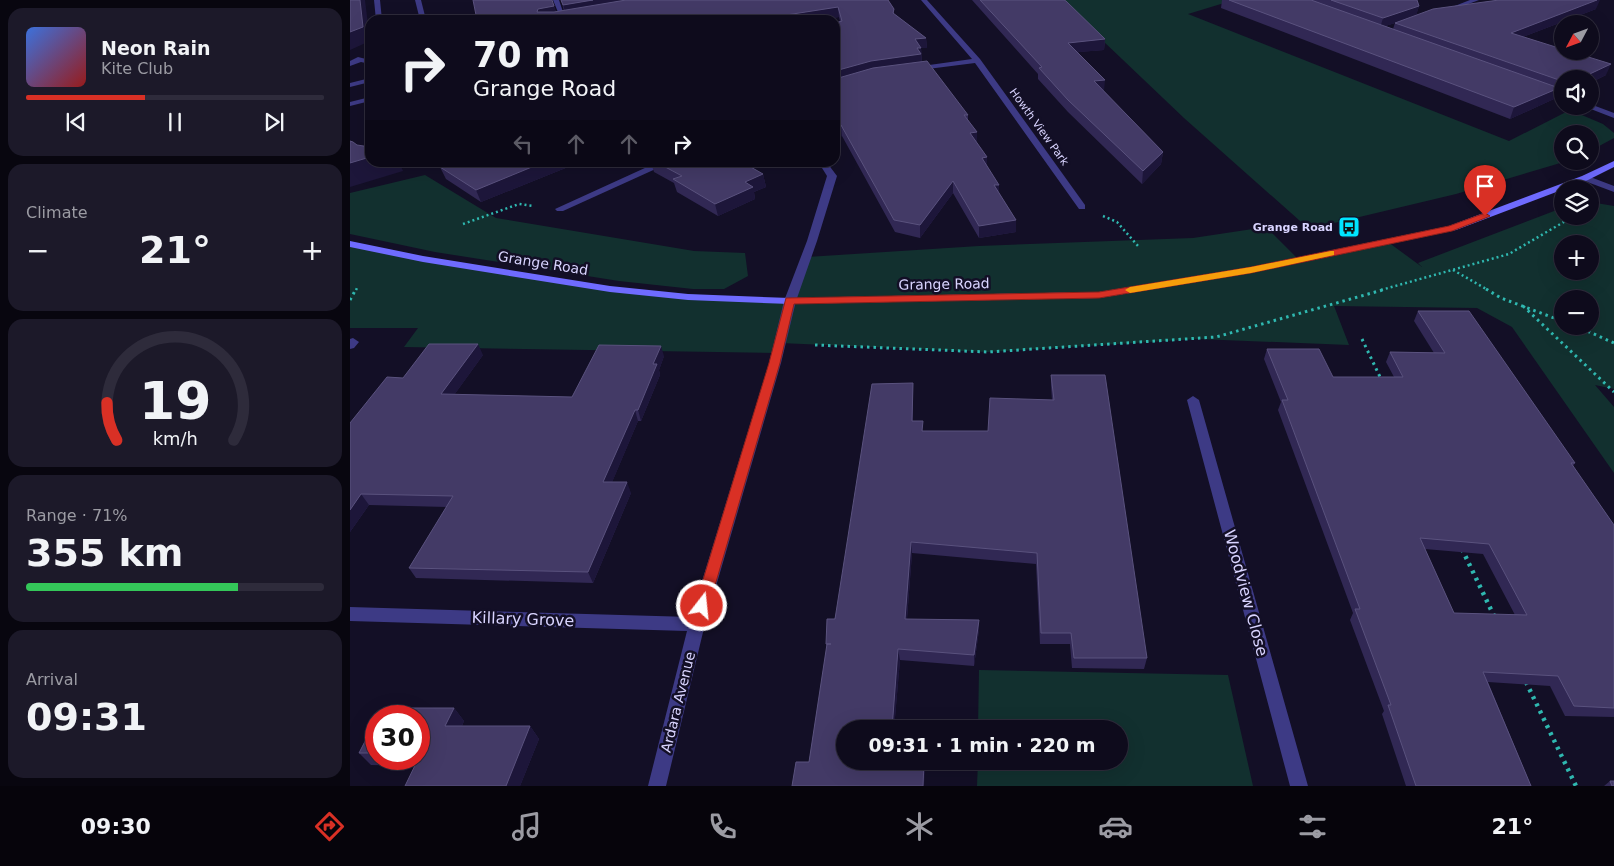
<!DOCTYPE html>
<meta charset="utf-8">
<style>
:root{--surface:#0e0b1c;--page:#1c1929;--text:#f1f3f6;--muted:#9b9ba3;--line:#2e2b3b;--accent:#d93025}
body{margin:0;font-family:"DejaVu Sans",sans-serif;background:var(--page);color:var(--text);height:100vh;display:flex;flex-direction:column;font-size:19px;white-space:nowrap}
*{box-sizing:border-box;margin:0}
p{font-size:16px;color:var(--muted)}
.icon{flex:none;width:28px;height:28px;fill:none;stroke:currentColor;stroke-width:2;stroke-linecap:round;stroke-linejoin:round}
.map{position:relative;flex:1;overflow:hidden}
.sheet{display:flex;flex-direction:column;gap:8px;padding:8px;background:#08060f;width:350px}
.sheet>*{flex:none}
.guide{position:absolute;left:15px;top:15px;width:475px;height:152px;border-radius:15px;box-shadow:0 5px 20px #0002,0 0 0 1px var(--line);background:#0e0b1c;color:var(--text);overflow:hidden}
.needle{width:32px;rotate:229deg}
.tools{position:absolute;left:1204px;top:15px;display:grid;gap:10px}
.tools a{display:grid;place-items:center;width:45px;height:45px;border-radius:50%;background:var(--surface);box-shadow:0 5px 20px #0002,0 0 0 1px var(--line);font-size:25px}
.speed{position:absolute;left:15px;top:705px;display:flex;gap:10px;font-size:25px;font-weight:700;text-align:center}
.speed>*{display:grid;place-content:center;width:65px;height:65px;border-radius:50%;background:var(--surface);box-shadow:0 5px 20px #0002,0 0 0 1px var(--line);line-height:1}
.speed .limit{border:8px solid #d22;background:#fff;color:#111}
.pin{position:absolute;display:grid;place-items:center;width:42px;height:42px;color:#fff;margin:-51px -21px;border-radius:50% 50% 50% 0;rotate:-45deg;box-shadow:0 0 5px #0007}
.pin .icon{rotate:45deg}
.me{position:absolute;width:55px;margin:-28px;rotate:16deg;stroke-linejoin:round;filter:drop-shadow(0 0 4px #0008)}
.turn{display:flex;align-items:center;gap:18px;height:105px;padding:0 25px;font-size:22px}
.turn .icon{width:65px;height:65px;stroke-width:2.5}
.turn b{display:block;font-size:35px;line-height:42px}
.lanes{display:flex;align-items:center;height:48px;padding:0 25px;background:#0003;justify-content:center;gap:25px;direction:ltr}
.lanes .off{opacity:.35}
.big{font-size:38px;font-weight:700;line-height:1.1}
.sheet .widget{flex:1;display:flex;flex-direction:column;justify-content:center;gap:8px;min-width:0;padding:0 18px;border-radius:15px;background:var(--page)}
.sheet .dial{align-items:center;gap:0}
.dial svg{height:130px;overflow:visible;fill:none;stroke:var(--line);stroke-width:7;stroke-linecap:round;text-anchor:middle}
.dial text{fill:var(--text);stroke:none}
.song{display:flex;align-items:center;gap:15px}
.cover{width:60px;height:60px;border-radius:8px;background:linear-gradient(135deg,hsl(220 70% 55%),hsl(0 70% 35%))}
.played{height:5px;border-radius:2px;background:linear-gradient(90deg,var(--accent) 40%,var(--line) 40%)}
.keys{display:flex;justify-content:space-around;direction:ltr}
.heat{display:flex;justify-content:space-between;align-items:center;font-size:28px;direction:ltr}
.charge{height:8px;border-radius:4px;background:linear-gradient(90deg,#34c759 71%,var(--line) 0)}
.trip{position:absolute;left:486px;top:720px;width:292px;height:50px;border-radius:25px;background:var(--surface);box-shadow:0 5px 20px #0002,0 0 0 1px var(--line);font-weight:700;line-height:50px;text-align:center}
.tabs{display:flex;height:80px;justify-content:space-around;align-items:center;background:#06040b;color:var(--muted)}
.tabs .icon{width:35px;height:35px}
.tabs .active{color:var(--accent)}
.tabs b{font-size:22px;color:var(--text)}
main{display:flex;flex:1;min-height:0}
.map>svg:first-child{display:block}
.green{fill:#12302f;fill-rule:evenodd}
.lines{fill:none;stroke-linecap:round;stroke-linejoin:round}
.path-far2{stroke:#2fb8b0;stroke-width:2.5;stroke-dasharray:2 3;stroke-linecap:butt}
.path-far1{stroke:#2fb8b0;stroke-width:3;stroke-dasharray:2.5 4;stroke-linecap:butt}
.path{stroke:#2fb8b0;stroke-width:4.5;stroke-dasharray:3 5;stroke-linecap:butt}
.lane{fill:#3d3a85;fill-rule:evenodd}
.street{fill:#3d3a85;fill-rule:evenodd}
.secondary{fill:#6f6bff;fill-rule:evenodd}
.wall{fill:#312854;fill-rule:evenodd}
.shaded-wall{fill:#1d163a}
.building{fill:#433a66;stroke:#5a527e;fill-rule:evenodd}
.route{fill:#d93025;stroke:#8d1f18}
.slow{fill:#f59e0b}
.labels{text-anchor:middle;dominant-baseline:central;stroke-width:5;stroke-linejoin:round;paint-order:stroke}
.far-street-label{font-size:11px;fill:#d9d4ff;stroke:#130f26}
.far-poi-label{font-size:11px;font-weight:bold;fill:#d9d4ff;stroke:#130f26;text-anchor:end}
.street-label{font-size:14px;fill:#d9d4ff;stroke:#130f26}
.near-street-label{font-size:16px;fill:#d9d4ff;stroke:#130f26}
</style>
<main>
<section class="sheet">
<div class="widget">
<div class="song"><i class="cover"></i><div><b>Neon Rain</b><p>Kite Club</p></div></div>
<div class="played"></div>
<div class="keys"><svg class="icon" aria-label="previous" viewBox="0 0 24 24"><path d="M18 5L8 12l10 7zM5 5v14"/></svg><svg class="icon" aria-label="pause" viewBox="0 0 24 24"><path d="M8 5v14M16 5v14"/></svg><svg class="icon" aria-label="next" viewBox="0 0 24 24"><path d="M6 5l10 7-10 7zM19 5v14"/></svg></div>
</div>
<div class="widget"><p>Climate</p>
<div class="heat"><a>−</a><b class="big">21°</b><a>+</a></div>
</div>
<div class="widget dial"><svg viewBox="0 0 100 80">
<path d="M14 69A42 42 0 1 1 86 69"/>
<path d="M14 69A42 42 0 0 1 8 46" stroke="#d93025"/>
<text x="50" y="56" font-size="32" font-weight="700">19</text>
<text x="50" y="72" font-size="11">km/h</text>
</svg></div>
<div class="widget"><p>Range · 71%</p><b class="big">355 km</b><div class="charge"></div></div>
<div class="widget"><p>Arrival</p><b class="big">09:31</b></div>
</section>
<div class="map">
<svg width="1264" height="786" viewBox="0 0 1264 786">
<rect width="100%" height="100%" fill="#130f26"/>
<path class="green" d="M 710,0 L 884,0 L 838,14 L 1159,141 L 1220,110 L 1253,124 L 1264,133 L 1264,138 L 1240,151 L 1240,134 L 1212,134 L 1212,161 L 1215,161 L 1207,164 L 1106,194 L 959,229 L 834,118 Z
M 75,175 L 146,218 L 344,251 L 395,253 L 398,276 L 374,289 L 343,289 L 269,281 L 85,252 L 0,234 L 0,193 Z
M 1240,202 L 1264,206 L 1264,389 L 1245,385 L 1264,407 L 1264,473 L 1162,327 L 1127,308 L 984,306 L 999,345 L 848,339 L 638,352 L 430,343 L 440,300 L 457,257 L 629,246 L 843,238 L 916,227 L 949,260 L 1038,242 L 1072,267 L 1068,263 L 1212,208 L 1212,216 L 1240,216 ZM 1212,244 L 1240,244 L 1240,271 L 1212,271 ZM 1212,299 L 1240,299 L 1240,326 L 1212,326 Z
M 0,244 L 260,289 L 439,301 L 427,353 L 54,347 L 68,328 L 0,328 Z
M 629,670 L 878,675 L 903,786 L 627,786 L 628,761 L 770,761 L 770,729 L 628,729 Z"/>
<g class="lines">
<path class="path-far2" d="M 753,216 L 767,222 L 788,246
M 113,224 L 169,204 L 184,206
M 1103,270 L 1138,290
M 6,290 L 8,286
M 1031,290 L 1159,254 L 1224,216"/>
<path class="path-far1" d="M 1136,289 L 1151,298 L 1212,321
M 0,300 L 6,289
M 1173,306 L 1264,392
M 1226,326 L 1264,343
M 1012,339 L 1031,379
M 465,345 L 638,352 L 866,337 L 1036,289"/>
<path class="path" d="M 1112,549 L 1145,618
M 1176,682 L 1226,786"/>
<path class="lane" d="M 24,0 L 30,0 L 32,20 L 26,20 Z
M 203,0 L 209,0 L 215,18 L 210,17 Z
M 8,57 L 20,60 L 20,64 L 11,62 L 0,66 L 0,61 Z
M 20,78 L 20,82 L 0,87 L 0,83 Z
M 20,97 L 20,101 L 0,106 L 0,102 Z"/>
<path class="street" d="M 65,0 L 71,0 L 76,20 L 70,20 Z
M 571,0 L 577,0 L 630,59 L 735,205 L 735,209 L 729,209 L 625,63 L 562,71 L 561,69 L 565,67 L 622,59 Z
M 1120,0 L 1129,0 L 1097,12 L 1092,11 Z
M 1186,87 L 1192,87 L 1212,95 L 1212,100 L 1186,91 Z
M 1240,104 L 1264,113 L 1264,118 L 1233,106 L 1240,106 Z
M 308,162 L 321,162 L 213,211 L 207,211 L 205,209 Z
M 459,162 L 478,164 L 487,176 L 467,241 L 446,301 L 431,363 L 355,624 L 316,786 L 298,786 L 337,631 L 0,621 L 0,607 L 341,617 L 419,363 L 434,301 L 457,241 L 477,176 L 472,168 Z
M 1235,175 L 1264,186 L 1264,192 L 1232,180 L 1230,178 Z
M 3,338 L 9,342 L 4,348 L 0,349 L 0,339 Z
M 843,396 L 849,400 L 958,786 L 940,786 L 837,400 Z"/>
<path class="secondary" d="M 1264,161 L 1264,167 L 1238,180 L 1106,230 L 901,273 L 749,298 L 440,304 L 338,300 L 260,292 L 73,262 L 0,247 L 0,241 L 73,256 L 260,286 L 338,294 L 440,298 L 749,292 L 901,267 L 1099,226 L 1232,176 Z"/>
</g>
<path class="wall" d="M 211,0 L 538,0 L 544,9 L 544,14 L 576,38 L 577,48 L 571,48 L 572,62 L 618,115 L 618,120 L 627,132 L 627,143 L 637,157 L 637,167 L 649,193 L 666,220 L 666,232 L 629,238 L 603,193 L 570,238 L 545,232 L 492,136 L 485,138 L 490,21 L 489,17 L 468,20 L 127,20 L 204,6 L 206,12 L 214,11 Z
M 622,0 L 714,0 L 755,39 L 754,50 L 728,52 L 753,91 L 813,152 L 811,164 L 792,184 L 718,112 L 688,79 L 688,74 Z
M 872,0 L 1067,0 L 1069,6 L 1066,15 L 1246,9 L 1173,37 L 1256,75 L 1240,83 L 1240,79 L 1212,79 L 1212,94 L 1207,92 L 1204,99 L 1160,119 L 871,8 ZM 1045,23 L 1043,29 L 1035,26 Z
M 286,162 L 392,162 L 413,174 L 416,187 L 404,192 L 405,199 L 368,216 L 327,192 L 324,183 L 304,172 L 301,163 L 294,167 Z
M 223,165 L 131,202 L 96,179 L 90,167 Z
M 1068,311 L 1225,463 L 1223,466 L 1264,525 L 1264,717 L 1215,716 L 1200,686 L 1138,682 L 1181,786 L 1056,786 L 1032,714 L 1034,711 L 1000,620 L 1003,613 L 928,410 L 931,402 L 914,359 L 917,349 L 983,377 L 1044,377 L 1036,362 L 1040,352 L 1084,353 L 1064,321 ZM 1075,549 L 1133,554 L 1165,615 L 1104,613 Z
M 133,355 L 104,395 L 222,397 L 314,356 L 309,370 L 310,375 L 291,421 L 288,421 L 262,482 L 281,493 L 243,583 L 66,578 L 59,568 L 97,507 L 19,505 L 0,532 L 0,423 L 53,378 Z
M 701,375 L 797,658 L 794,669 L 722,668 L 720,644 L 690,644 L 686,564 L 562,553 L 557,619 L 629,620 L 629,630 L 624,666 L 550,660 L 541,763 L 575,773 L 459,762 L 477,646 L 476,644 L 563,383 L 563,421 L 573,431 L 638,431 L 702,400 L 701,386 Z
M 104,708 L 114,721 L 112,726 L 180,726 L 189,739 L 170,786 L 55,786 L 65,766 L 21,765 L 9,753 L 26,720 L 26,759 L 69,759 L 69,716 Z
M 1260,781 L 1264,786 L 1254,786 Z"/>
<path class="shaded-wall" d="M 10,0 L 15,0 L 20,41 L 0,50 L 0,32 Z
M 243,0 L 304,0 L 216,14 L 213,5 Z
M 1247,0 L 1250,0 L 1246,9 L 1157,43 L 1161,33 Z
M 204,6 L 207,15 L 187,12 L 188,9 Z
M 1069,6 L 1066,16 L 1030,28 L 1033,18 Z
M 488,7 L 489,17 L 468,20 L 404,20 Z
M 576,38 L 577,48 L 571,48 L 572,64 L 485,82 L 485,71 L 565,39 Z
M 755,39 L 754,50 L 718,53 L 718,43 Z
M 1261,64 L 1256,75 L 1240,83 L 1240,79 L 1229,79 Z
M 755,80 L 754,91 L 743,92 L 744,81 Z
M 1209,88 L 1204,99 L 1160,119 L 1164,107 Z
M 491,125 L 492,136 L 485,138 L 485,126 Z
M 627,132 L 627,143 L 620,133 Z
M 813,152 L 811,164 L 792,184 L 793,171 Z
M 20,157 L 20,162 L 49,162 L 53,171 L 0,187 L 0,163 Z
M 637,157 L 637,169 L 632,158 Z
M 194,162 L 223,162 L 223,165 L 131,202 L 126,190 Z
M 292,162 L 301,162 L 301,163 L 294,167 Z
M 413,174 L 416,187 L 404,192 L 405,199 L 368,216 L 365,204 L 395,182 Z
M 603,181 L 603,193 L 570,238 L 570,225 Z
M 644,185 L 649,185 L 649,196 Z
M 666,220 L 666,232 L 629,238 L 629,226 Z
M 128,344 L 133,355 L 97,405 L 91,394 Z
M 311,346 L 314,356 L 309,370 L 310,375 L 291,421 L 288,410 L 303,364 Z
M 563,383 L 563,432 L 562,421 Z
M 285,410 L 288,421 L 258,492 L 253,482 Z
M 277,482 L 281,493 L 243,583 L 238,572 Z
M 11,494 L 19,505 L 0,532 L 0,510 Z
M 561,542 L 562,553 L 556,630 L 555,619 Z
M 629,620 L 629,630 L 624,666 L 624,655 Z
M 548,649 L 550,660 L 544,729 L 542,729 Z
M 104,708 L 114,721 L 106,739 L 95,726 Z
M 180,726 L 189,739 L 170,786 L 156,786 Z
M 574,763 L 575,773 L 574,786 L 573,786 Z"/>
<path class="building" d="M 0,0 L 10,0 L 13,27 L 0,32 Z
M 123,0 L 202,0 L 204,6 L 188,9 L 187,12 L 204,12 L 276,0 L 538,0 L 544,9 L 543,13 L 576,38 L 565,39 L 571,48 L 567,48 L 571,54 L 521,61 L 485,71 L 485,23 L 492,21 L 488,7 L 404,20 L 127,20 Z
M 211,0 L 243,0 L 213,5 Z
M 630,0 L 714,0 L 716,1 L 755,39 L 718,43 L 755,80 L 744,81 L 813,152 L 793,171 L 718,100 L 689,68 L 692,67 Z
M 879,0 L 961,0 L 1209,88 L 1164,107 Z
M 981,0 L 1067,0 L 1069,6 L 1033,18 Z
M 1149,0 L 1247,0 L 1161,33 L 1212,49 L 1212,51 L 1219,51 L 1261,64 L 1229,79 L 1212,79 L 1212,81 L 1045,23 L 1083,9 Z
M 577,61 L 618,115 L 614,115 L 627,132 L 620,133 L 637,157 L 632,158 L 649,185 L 644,185 L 666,220 L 629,226 L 603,181 L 570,225 L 544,220 L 491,125 L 485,126 L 485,79 L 523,68 Z
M 0,141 L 3,142 L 7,145 L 20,147 L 20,157 L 0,163 Z
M 103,162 L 194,162 L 126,190 L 90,167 Z
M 306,162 L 392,162 L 413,174 L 395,182 L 403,187 L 365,204 L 323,179 L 332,176 Z
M 1068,311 L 1119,311 L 1225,463 L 1221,463 L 1264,525 L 1264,708 L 1224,706 L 1208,676 L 1133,672 L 1181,786 L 1066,786 L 1038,705 L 1041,705 L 1005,609 L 1010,609 L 932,400 L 938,400 L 917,349 L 969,349 L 983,377 L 1053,377 L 1040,352 L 1095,353 ZM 1070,538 L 1139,544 L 1177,615 L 1104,613 Z
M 79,344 L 128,344 L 91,394 L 222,397 L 249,345 L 311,346 L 303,364 L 307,364 L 288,410 L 285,410 L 253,482 L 277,482 L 238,572 L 59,568 L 103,496 L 11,494 L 0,510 L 0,423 L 37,377 L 53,378 Z
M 701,375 L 755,375 L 797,658 L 724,658 L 721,633 L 691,633 L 687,553 L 561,542 L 555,619 L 629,620 L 624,655 L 548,649 L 542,729 L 495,729 L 495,761 L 539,761 L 539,763 L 574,763 L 573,786 L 442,786 L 446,762 L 459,762 L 477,644 L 481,644 L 476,644 L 477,619 L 485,619 L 522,384 L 563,383 L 562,421 L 573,421 L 572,431 L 638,431 L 640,398 L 704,400 Z
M 33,708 L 104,708 L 95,726 L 180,726 L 156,786 L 55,786 L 71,753 L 69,753 L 69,716 L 28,716 Z
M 26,720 L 26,753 L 9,753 Z
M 1260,781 L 1264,781 L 1264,786 L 1262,786 Z"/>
<path class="route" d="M 1135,213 L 1140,216 L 1138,217 L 1102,231 L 901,273 L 749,298 L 444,304 L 430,363 L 359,606 L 357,610 L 352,612 L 347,610 L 345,606 L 419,363 L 436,298 L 749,292 L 901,267 L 1099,226 Z"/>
<path class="slow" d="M 981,251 L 984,251 L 984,255 L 901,273 L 780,293 L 775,290 L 780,287 L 901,267 Z"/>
<defs>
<g id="bus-square" transform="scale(1.125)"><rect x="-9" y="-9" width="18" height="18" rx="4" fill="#00e5ff" stroke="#130f26"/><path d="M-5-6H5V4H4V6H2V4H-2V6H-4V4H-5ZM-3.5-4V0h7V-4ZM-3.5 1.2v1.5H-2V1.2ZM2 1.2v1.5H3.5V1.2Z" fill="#111"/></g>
</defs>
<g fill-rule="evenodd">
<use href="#bus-square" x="999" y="227"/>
</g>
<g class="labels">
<g class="far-street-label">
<text transform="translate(689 127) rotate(54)">Howth View Park</text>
</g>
<g class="far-poi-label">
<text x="983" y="227">Grange Road</text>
</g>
<g class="street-label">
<text transform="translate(193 263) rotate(9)">Grange Road</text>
<text transform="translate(594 284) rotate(-1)">Grange Road</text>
<text transform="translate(328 702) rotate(-76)">Ardara Avenue</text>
</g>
<g class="near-street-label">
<text transform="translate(896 593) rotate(75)">Woodview Close</text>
<text transform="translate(173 619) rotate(2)">Killary Grove</text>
</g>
</g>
</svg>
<div class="tools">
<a><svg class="needle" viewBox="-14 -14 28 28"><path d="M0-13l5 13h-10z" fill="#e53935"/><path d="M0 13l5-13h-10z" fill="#9b9ba3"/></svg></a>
<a><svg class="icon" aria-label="sound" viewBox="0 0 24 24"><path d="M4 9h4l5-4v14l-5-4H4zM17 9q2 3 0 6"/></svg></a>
<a><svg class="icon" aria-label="search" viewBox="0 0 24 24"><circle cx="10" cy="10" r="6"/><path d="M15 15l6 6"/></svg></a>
<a><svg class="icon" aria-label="layers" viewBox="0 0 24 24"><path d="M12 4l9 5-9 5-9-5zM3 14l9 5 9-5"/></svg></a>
<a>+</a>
<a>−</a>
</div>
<div class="speed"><div class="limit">30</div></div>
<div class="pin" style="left:1135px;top:216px;background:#d93025"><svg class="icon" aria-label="arrive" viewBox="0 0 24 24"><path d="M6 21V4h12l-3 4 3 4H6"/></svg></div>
<svg class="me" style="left:352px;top:606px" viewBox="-20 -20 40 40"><circle r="17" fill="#d93025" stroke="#fff" stroke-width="3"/><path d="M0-11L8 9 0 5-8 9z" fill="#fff"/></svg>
<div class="trip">09:31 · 1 min · 220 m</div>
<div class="guide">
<div class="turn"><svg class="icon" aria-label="right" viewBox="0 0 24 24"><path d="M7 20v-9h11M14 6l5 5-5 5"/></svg><div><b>70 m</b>Grange Road</div></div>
<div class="lanes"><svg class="icon off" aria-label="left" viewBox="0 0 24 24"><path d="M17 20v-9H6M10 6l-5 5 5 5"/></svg><svg class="icon off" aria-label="ahead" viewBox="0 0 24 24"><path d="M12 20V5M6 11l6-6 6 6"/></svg><svg class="icon off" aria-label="ahead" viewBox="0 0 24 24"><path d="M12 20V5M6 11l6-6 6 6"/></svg><svg class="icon" aria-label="right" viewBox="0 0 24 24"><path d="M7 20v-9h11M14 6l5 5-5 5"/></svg></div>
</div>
</div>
</main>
<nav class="tabs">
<b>09:30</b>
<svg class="icon active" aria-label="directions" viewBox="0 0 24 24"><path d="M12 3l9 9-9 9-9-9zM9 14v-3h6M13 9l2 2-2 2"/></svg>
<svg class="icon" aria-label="music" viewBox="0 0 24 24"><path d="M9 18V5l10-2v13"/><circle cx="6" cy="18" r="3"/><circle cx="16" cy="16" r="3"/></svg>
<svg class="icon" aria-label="phone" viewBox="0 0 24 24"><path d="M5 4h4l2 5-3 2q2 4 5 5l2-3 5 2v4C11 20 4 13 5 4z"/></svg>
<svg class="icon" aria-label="climate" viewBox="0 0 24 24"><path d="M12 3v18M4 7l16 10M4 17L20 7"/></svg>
<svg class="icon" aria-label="car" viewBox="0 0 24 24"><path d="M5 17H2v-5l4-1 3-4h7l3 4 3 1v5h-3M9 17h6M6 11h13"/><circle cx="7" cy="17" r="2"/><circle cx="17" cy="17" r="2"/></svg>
<svg class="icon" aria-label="filters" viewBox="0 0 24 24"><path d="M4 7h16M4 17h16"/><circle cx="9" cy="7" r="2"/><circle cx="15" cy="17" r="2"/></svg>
<b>21°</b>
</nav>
